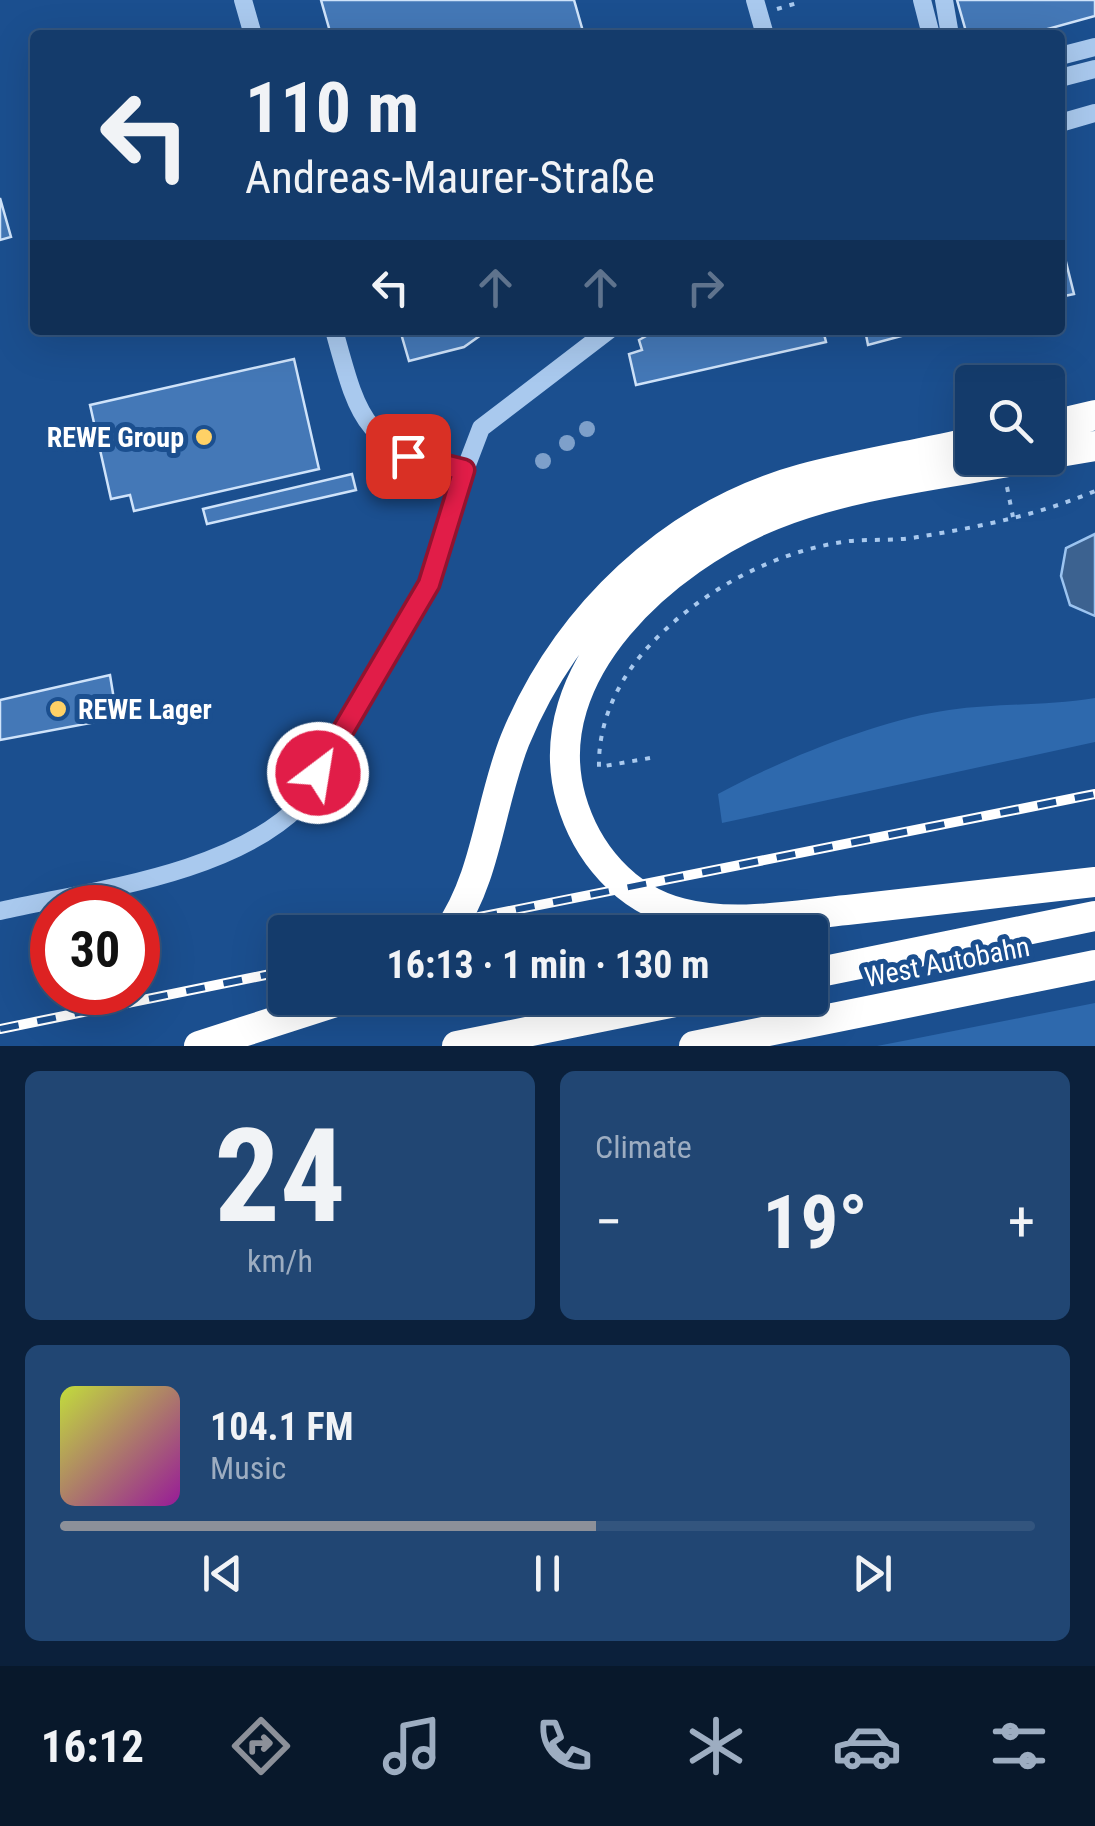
<!DOCTYPE html>
<meta charset="utf-8">
<style>
:root{--surface:#143b6b;--page:#214673;--text:#f1f3f6;--muted:#9dadc1;--line:#33557e;--accent:#8c9099}
body{margin:0;font-family:"Roboto Condensed",sans-serif;background:var(--page);color:var(--text);height:100vh;display:flex;flex-direction:column;font-size:38px;white-space:nowrap}
*{box-sizing:border-box;margin:0}
p{font-size:32px;color:var(--muted)}
.icon{flex:none;width:55px;height:55px;fill:none;stroke:currentColor;stroke-width:2;stroke-linecap:round;stroke-linejoin:round}
.map{position:relative;height:1046px;overflow:hidden}
.side{display:flex;flex-direction:column;gap:25px;padding:25px;background:#0b203b;flex:1}
.side>*{flex:none}
.top-card{position:absolute;left:30px;top:30px;width:1035px;height:305px;border-radius:10px;box-shadow:0 10px 40px #0002,0 0 0 2px var(--line);background:#143b6b;color:var(--text);overflow:hidden}
.buttons{position:absolute;left:955px;top:365px;display:grid;gap:20px}
.buttons a{display:grid;place-items:center;width:110px;height:110px;border-radius:10px;background:var(--surface);box-shadow:0 10px 40px #0002,0 0 0 2px var(--line);font-size:50px}
.speed{position:absolute;left:30px;top:885px;display:flex;gap:20px;font-size:50px;font-weight:700;text-align:center}
.speed>*{display:grid;place-content:center;width:130px;height:130px;border-radius:50%;background:var(--surface);box-shadow:0 10px 40px #0002,0 0 0 2px var(--line);line-height:1}
.speed .limit{border:15px solid #d22;background:#fff;color:#111}
.pin{position:absolute;display:grid;place-items:center;width:85px;height:85px;color:#fff;margin:-42px;border-radius:20px;box-shadow:0 5px 15px #0006}
.me{position:absolute;width:110px;margin:-55px;rotate:31deg;stroke-linejoin:round;filter:drop-shadow(0 0 8px #0008)}
.turn{display:flex;align-items:center;gap:35px;height:210px;padding:0 50px;font-size:45px}
.turn .icon{width:130px;height:130px;stroke-width:2.5}
.turn b{display:block;font-size:70px;line-height:85px}
.lanes{display:flex;align-items:center;height:95px;padding:0 50px;background:#0003;justify-content:center;gap:50px;direction:ltr}
.lanes .off{opacity:.35}
.big{font-size:75px;font-weight:700;line-height:1.1}
.side .widget{flex:1;display:flex;flex-direction:column;justify-content:center;gap:15px;min-width:0;padding:0 35px;border-radius:15px;background:var(--page)}
.side .dial{align-items:center;gap:0}
.dial b{font-size:130px;line-height:1}
.song{display:flex;align-items:center;gap:30px}
.cover{width:120px;height:120px;border-radius:15px;background:linear-gradient(135deg,hsl(70 70% 55%),hsl(300 70% 35%))}
.played{height:10px;border-radius:5px;background:linear-gradient(90deg,var(--accent) 55%,var(--line) 55%)}
.keys{display:flex;justify-content:space-around;direction:ltr}
.heat{display:flex;justify-content:space-between;align-items:center;font-size:55px;direction:ltr}
.side .tiles{flex:1;display:grid;gap:25px;grid-template-columns:1fr 1fr}
.widget:last-child{grid-column:span 2}
.trip{position:absolute;left:268px;top:915px;width:560px;height:100px;border-radius:10px;background:var(--surface);box-shadow:0 10px 40px #0002,0 0 0 2px var(--line);font-weight:700;line-height:100px;text-align:center}
.menu{display:flex;height:160px;justify-content:space-around;align-items:center;background:#08182b;color:var(--muted)}
.menu .icon{width:70px;height:70px}
.menu .on{color:var(--accent)}
.menu b{font-size:45px;color:var(--text)}
.map>svg:first-child{display:block}
.green{fill:#2e69ad}
.water{fill:#3c6290;stroke:#9cc4f0;stroke-width:2.5}
.building{fill:#4478b7;stroke:#cfe3fa;stroke-width:2.5}
.lines{fill:none;stroke-linecap:round;stroke-linejoin:round}
.path{stroke:#a9c9ee;stroke-width:4;stroke-dasharray:5 8;stroke-linecap:butt}
.minor{stroke:#a9c9ee;stroke-width:18}
.highway{stroke:#fff;stroke-width:30}
.rail-casing{stroke:#fff;stroke-width:10}
.rail{stroke:#1b4f8f;stroke-width:6;stroke-dasharray:19;stroke-linecap:butt}
.tree{fill:#7ea0ca}
.route-casing{stroke:#92132f;stroke-width:25}
.route{stroke:#e11d48;stroke-width:18}
.poi-dot{fill:#ffd166;stroke:#1b4f8f;stroke-width:4}
.labels{text-anchor:middle;dominant-baseline:central;stroke-width:10;stroke-linejoin:round;paint-order:stroke}
.poi-label{font-size:28px;font-weight:bold;fill:#fff;stroke:#1b4f8f;text-anchor:end}
.street-label{font-size:28px;fill:#fff;stroke:#1b4f8f}
</style>
<div class="map">
<svg width="1095" height="1046" viewBox="0 0 1095 1046">
<rect width="100%" height="100%" fill="#1b4f8f"/>
<path class="green" d="M 1095,698 L 1095,742 L 722,823 L 718,794 C 778,761 881,719 949,710 C 998,703 1046,706 1095,698 Z
M 1095,1003 L 1095,1046 L 877,1046 L 908,1040 Z"/>
<path class="water" d="M 1095,534 L 1095,616 L 1070,605 L 1061,576 L 1066,548 Z"/>
<path class="building" d="M 321,0 L 574,0 L 584,35 L 331,35 Z
M 957,0 L 1095,0 L 1095,16 L 1026,35 L 967,35 Z
M 0,198 L 11,237 L 0,240 Z
M 1060,238 L 1074,294 L 1060,297 Z
M 400,330 L 488,330 L 464,347 L 409,361 Z
M 657,330 L 823,330 L 826,342 L 636,385 L 629,354 L 642,350 L 639,340 Z
M 865,330 L 920,330 L 920,331 L 868,345 Z
M 294,359 L 319,469 L 134,511 L 130,495 L 111,499 L 90,405 Z
M 352,474 L 356,490 L 207,524 L 203,509 Z
M 110,675 L 117,718 L 0,740 L 0,700 Z"/>
<g class="lines">
<path class="path" d="M 777,9 L 797,3
M 1007,487 L 1013,517
M 650,758 L 599,767 C 598,721 619,678 650,645 C 700,591 776,550 850,541 C 872,539 896,541 918,537 C 978,527 1039,515 1095,491"/>
<path class="minor" d="M 243,0 L 253,35
M 755,0 L 765,35
M 922,0 L 931,35
M 944,0 L 950,35
M 1060,56 L 1095,47
M 1060,78 L 1095,69
M 1060,123 L 1095,113
M 334,330 C 360,425 364,445 463,470
M 0,911 C 93,890 232,874 300,805 L 429,584 L 452,504 L 481,428 L 609,330"/>
<path class="highway" d="M 1048,426 L 1095,415
M 1048,454 L 1095,446
M 1031,458 C 946,474 853,483 773,515 C 666,558 535,672 571,799 C 586,852 625,899 681,913 C 734,927 793,915 847,910 C 930,901 1012,891 1095,882
M 448,932 C 487,877 490,802 515,740 C 566,616 671,515 802,479 C 858,464 916,455 972,442
M 810,974 L 1095,916
M 199,1046 L 348,998
M 457,1046 L 695,998
M 694,1046 L 1095,965"/>
<g class="rail-casing">
<path id="rail" d="M 404,932 L 1095,794
M 0,1029 L 285,971"/>
</g>
<use href="#rail" class="rail"/>
</g>
<g class="tree">
<circle cx="587" cy="429" r="8"/>
<circle cx="567" cy="443" r="8"/>
<circle cx="543" cy="461" r="8"/>
</g>
<g class="lines">
<g class="route-casing">
<path id="route" d="M 318,773 L 429,584 L 464,470 L 408,456"/>
</g>
<use href="#route" class="route"/>
</g>
<g class="poi-dot">
<circle cx="204" cy="437" r="10"/>
<circle cx="58" cy="709" r="10"/>
</g>
<g class="labels">
<g class="poi-label">
<text x="184" y="437">REWE Group</text>
<text x="78" y="709" text-anchor="start">REWE Lager</text>
</g>
<g class="street-label">
<text transform="translate(947 962) rotate(-11)">West Autobahn</text>
</g>
</g>
</svg>
<div class="buttons">
<a><svg class="icon" aria-label="search" viewBox="0 0 24 24"><circle cx="10" cy="10" r="6"/><path d="M15 15l6 6"/></svg></a>
</div>
<div class="speed"><div class="limit">30</div></div>
<div class="pin" style="left:408px;top:456px;background:#d93025"><svg class="icon" aria-label="arrive" viewBox="0 0 24 24"><path d="M6 21V4h12l-3 4 3 4H6"/></svg></div>
<svg class="me" style="left:318px;top:773px" viewBox="-20 -20 40 40"><circle r="17" fill="#e11d48" stroke="#fff" stroke-width="3"/><path d="M0-11L8 9 0 5-8 9z" fill="#fff"/></svg>
<div class="trip">16:13 · 1 min · 130 m</div>
<div class="top-card">
<div class="turn"><svg class="icon" aria-label="left" viewBox="0 0 24 24"><path d="M17 20v-9H6M10 6l-5 5 5 5"/></svg><div><b>110 m</b>Andreas-Maurer-Straße</div></div>
<div class="lanes"><svg class="icon" aria-label="left" viewBox="0 0 24 24"><path d="M17 20v-9H6M10 6l-5 5 5 5"/></svg><svg class="icon off" aria-label="ahead" viewBox="0 0 24 24"><path d="M12 20V5M6 11l6-6 6 6"/></svg><svg class="icon off" aria-label="ahead" viewBox="0 0 24 24"><path d="M12 20V5M6 11l6-6 6 6"/></svg><svg class="icon off" aria-label="right" viewBox="0 0 24 24"><path d="M7 20v-9h11M14 6l5 5-5 5"/></svg></div>
</div>
</div>
<section class="side">
<div class="tiles">
<div class="widget dial"><b>24</b><p>km/h</p></div>
<div class="widget"><p>Climate</p>
<div class="heat"><a>−</a><b class="big">19°</b><a>+</a></div>
</div>
<div class="widget">
<div class="song"><i class="cover"></i><div><b>104.1 FM</b><p>Music</p></div></div>
<div class="played"></div>
<div class="keys"><svg class="icon" aria-label="previous" viewBox="0 0 24 24"><path d="M18 5L8 12l10 7zM5 5v14"/></svg><svg class="icon" aria-label="pause" viewBox="0 0 24 24"><path d="M8 5v14M16 5v14"/></svg><svg class="icon" aria-label="next" viewBox="0 0 24 24"><path d="M6 5l10 7-10 7zM19 5v14"/></svg></div>
</div>
</div>
</section>
<nav class="menu">
<b>16:12</b>
<svg class="icon on" aria-label="directions" viewBox="0 0 24 24"><path d="M12 3l9 9-9 9-9-9zM9 14v-3h6M13 9l2 2-2 2"/></svg>
<svg class="icon" aria-label="music" viewBox="0 0 24 24"><path d="M9 18V5l10-2v13"/><circle cx="6" cy="18" r="3"/><circle cx="16" cy="16" r="3"/></svg>
<svg class="icon" aria-label="phone" viewBox="0 0 24 24"><path d="M5 4h4l2 5-3 2q2 4 5 5l2-3 5 2v4C11 20 4 13 5 4z"/></svg>
<svg class="icon" aria-label="climate" viewBox="0 0 24 24"><path d="M12 3v18M4 7l16 10M4 17L20 7"/></svg>
<svg class="icon" aria-label="car" viewBox="0 0 24 24"><path d="M5 17H2v-5l4-1 3-4h7l3 4 3 1v5h-3M9 17h6M6 11h13"/><circle cx="7" cy="17" r="2"/><circle cx="17" cy="17" r="2"/></svg>
<svg class="icon" aria-label="filters" viewBox="0 0 24 24"><path d="M4 7h16M4 17h16"/><circle cx="9" cy="7" r="2"/><circle cx="15" cy="17" r="2"/></svg>
</nav>
